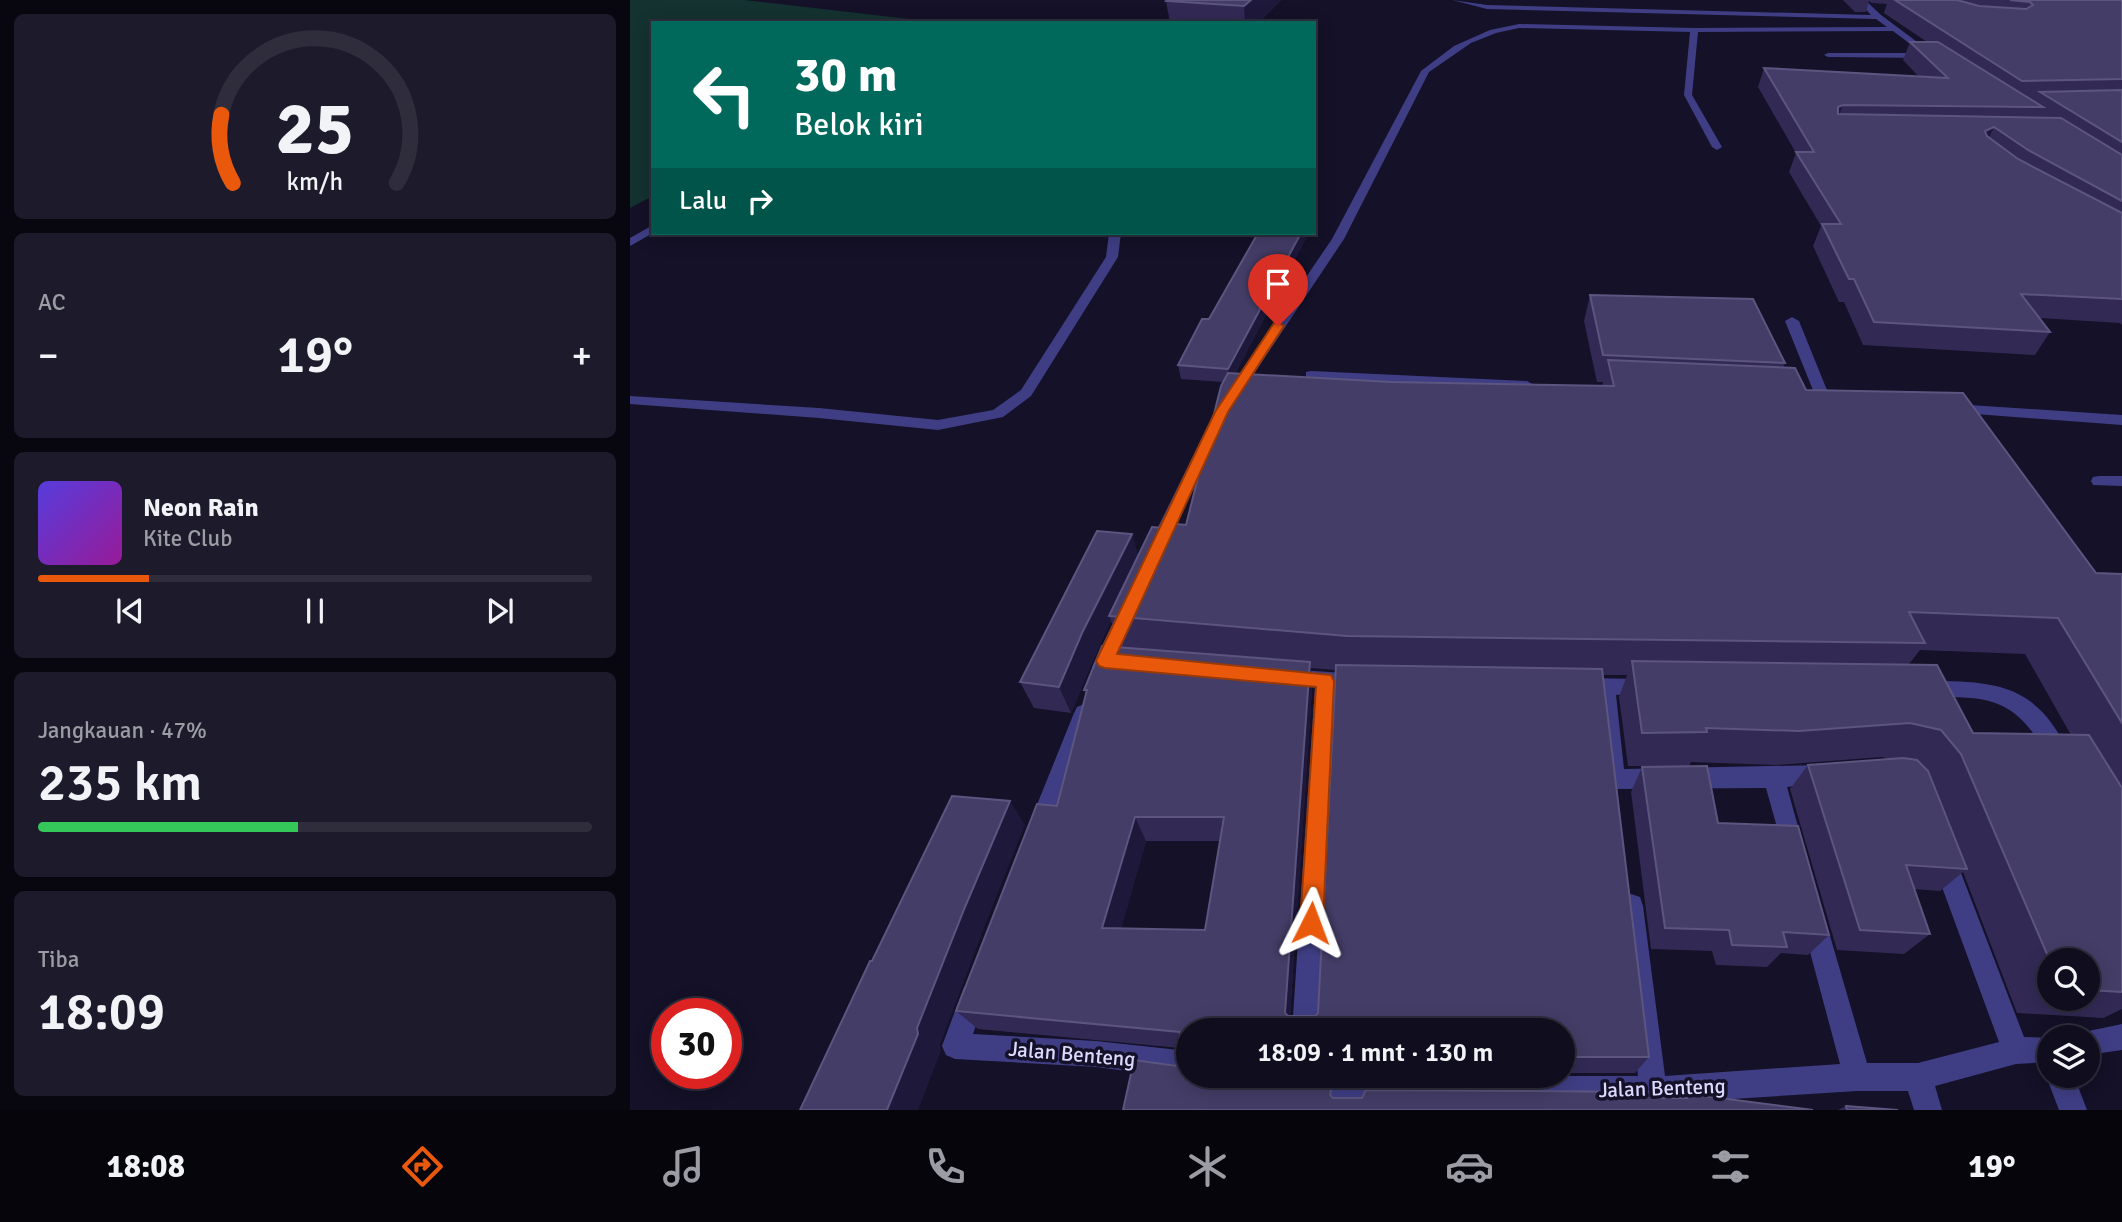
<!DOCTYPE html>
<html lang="id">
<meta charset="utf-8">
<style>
:root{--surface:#0f0d1e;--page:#1d1b2b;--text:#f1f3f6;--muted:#9b9ca4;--line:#2f2d3c;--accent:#ea580c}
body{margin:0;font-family:Signika,sans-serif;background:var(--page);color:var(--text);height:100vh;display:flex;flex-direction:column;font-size:26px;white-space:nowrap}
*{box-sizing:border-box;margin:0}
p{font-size:23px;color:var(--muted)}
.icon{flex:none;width:38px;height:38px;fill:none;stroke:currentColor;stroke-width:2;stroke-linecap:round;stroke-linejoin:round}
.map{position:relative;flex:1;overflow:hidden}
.sheet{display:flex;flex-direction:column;gap:14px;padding:14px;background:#080710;width:630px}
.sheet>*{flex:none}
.top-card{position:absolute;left:21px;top:21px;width:665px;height:214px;border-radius:0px;box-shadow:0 4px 18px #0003,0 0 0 2px var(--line);background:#00695c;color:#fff;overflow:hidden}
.buttons{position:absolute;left:1407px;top:948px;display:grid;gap:14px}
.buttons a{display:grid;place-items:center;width:63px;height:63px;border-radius:50%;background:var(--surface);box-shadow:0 4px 18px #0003,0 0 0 2px var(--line);font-size:35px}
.speed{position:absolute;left:21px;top:998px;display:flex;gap:14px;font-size:35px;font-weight:700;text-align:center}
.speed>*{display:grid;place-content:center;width:91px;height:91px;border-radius:50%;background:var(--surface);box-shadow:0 4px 18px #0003,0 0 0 2px var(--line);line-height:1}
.speed .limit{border:10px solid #d22;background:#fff;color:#111}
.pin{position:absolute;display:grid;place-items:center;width:60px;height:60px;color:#fff;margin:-72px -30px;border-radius:50% 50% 50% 0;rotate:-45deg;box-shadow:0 0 7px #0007}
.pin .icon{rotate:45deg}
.me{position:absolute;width:77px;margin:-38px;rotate:3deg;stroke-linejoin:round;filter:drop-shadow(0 0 5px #0008)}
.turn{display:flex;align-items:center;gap:24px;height:147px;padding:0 28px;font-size:32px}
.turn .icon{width:91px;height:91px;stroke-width:2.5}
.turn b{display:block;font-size:49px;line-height:60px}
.then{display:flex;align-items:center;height:66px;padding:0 28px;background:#0003;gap:14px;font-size:26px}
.big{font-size:52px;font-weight:600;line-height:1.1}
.sheet .tile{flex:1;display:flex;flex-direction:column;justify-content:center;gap:10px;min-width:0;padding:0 24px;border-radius:10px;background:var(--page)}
.sheet .dial{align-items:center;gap:0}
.dial svg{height:182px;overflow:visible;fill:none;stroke:var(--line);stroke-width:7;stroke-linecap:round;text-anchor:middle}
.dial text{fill:var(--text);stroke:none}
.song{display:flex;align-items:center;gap:21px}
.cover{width:84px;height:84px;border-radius:10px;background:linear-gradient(135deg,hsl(250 70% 55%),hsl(300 70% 35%))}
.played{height:7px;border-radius:4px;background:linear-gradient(90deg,var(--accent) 20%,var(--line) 20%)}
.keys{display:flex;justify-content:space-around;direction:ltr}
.heat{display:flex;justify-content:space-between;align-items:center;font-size:38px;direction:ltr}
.charge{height:10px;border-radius:5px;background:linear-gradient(90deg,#34c759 47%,var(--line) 0)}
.trip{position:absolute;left:546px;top:1018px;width:399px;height:70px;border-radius:35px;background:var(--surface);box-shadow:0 4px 18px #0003,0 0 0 2px var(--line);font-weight:600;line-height:70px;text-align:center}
.tab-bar{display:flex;height:112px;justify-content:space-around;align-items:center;background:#06050c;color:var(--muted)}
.tab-bar .icon{width:49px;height:49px}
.tab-bar .selected{color:var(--accent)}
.tab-bar b{font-size:32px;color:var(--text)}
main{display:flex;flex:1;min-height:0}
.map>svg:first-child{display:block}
.green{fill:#143230}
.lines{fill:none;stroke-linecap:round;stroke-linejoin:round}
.minor{fill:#3f3e85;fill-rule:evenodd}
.wall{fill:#322a55;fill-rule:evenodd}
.shaded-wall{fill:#1e183b}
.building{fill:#443d67;stroke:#5c557f;stroke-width:2;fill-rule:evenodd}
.route{fill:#ea580c;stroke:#983908;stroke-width:2}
.labels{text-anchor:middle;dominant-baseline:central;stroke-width:7;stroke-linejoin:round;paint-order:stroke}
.near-street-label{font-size:21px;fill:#dcd9fe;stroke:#141128}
</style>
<main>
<section class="sheet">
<div class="tile dial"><svg viewBox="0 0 100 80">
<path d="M14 69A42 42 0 1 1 86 69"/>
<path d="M14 69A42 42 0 0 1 9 39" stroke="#ea580c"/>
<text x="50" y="56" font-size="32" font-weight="700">25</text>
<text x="50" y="72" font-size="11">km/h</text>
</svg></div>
<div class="tile"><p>AC</p>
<div class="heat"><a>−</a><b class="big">19°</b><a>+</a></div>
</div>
<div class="tile">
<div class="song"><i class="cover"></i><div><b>Neon Rain</b><p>Kite Club</p></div></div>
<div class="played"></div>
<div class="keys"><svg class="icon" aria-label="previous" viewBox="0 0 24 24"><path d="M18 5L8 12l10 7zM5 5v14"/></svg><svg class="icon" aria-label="pause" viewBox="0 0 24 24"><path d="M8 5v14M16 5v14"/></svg><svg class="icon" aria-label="next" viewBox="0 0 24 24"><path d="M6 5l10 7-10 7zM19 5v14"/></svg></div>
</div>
<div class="tile"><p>Jangkauan · 47%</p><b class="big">235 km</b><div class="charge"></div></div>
<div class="tile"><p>Tiba</p><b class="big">18:09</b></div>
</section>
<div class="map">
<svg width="1492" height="1110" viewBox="0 0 1492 1110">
<rect width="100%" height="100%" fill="#141128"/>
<path class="green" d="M 0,0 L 115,0 L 305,22 L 23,23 L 23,196 L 0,208 Z"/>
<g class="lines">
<path class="minor" d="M 822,0 L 857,5 L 1241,15 L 1227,0 L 1235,0 L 1251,15 L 1306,56 L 1302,58 L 1198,57 L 1194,55 L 1198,53 L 1292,53 L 1263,31 L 1068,32 L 1062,95 L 1092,147 L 1087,150 L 1082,147 L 1054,95 L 1060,32 L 889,28 L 866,33 L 841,43 L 799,72 L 714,239 L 609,396 L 599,396 L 597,393 L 702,239 L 791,71 L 824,46 L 860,30 L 889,24 L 1064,28 L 1257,27 L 1246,19 L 857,9 Z
M 23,225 L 23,233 L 0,246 L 0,238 Z
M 479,233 L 491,233 L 488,257 L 401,396 L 373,417 L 308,430 L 189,418 L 0,404 L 0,396 L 189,408 L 308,420 L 363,410 L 391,390 L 476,257 Z
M 1162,317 L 1169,321 L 1201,400 L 1199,403 L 1194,404 L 1187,400 L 1155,321 Z
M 681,371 L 897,381 L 904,385 L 897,389 L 676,378 L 676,372 Z
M 1324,404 L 1492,415 L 1492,425 L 1319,412 L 1317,409 Z
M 588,415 L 595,420 L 538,543 L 529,549 L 523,547 L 520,543 L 581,420 Z
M 1469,476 L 1492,476 L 1492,486 L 1463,485 L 1461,481 L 1463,477 Z
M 495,609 L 502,611 L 504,616 L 482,667 L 479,673 L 472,675 L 465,673 L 462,667 L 486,616 L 488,611 Z
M 657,669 L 727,674 L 734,676 L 737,682 L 734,688 L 727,690 L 705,689 L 688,1031 L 662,1031 L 685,687 L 650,683 L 647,677 L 650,671 Z
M 951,678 L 1014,679 L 1021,681 L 1024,687 L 1021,693 L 986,695 L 994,769 L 1192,765 L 1200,768 L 1203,775 L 1200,782 L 1157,787 L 1174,848 L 1171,856 L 1163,859 L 1155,856 L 1136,788 L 985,789 L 977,786 L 974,779 L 976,774 L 973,767 L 966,695 L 944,692 L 941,686 L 944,680 Z
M 1297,681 C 1368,681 1407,684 1440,755 L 1437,762 L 1429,764 C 1418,760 1415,750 1408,740 C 1378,694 1347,697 1297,697 L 1290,695 L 1287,689 L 1290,683 Z
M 454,704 L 461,707 L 464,713 L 417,835 L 409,838 L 401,835 L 398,827 L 444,713 L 447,707 Z
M 1314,849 L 1322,852 L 1326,860 L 1394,1037 L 1424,1038 L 1419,1038 L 1419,1062 L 1386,1064 L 1305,1086 L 1312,1110 L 1284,1110 L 1278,1091 L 1227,1091 L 1039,1103 L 1040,1110 L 1012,1110 L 1011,1104 L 722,1102 L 643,1090 L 633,1086 L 629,1076 L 1008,1076 L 989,906 L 992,897 L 1001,894 L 1010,897 L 1013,906 L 1035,1076 L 1210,1064 L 1172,922 L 1175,913 L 1184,910 L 1193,913 L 1196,922 L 1237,1063 L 1288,1063 L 1369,1042 L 1302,860 L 1306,852 Z
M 343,983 L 352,987 L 356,996 L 343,1034 L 466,1041 L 558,1051 L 558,1076 L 564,1076 L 558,1079 L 466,1067 L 325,1059 L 316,1055 L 312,1046 L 334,987 Z
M 1492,1024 L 1492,1050 L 1458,1055 L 1458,1038 L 1446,1038 L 1449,1033 Z
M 1419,1069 L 1419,1076 L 1444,1076 L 1457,1110 L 1429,1110 L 1416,1076 Z"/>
</g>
<path class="wall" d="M 651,0 L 628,23 L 540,23 L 536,1 Z
M 1213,0 L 1492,0 L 1492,325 L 1490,323 L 1410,318 L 1420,332 L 1405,355 L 1233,345 L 1214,302 L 1209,302 L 1183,246 L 1191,226 L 1159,172 L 1166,153 L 1128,87 L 1134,68 L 1289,77 L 1273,60 L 1280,42 L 1297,42 L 1254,13 L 1257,4 L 1242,3 L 1239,1 L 1236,12 L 1225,12 Z
M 676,238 L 605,374 L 761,382 L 972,386 L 973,382 L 967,382 L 954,321 L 960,295 L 1155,363 L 1153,368 L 1176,390 L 1466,573 L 1492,574 L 1492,1009 L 1473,1018 L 1387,1013 L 1333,872 L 1310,891 L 1284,889 L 1300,934 L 1274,954 L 1207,950 L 1160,789 L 1178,765 L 1259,759 L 1252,757 L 1147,765 L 1061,762 L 1059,766 L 998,766 L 989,697 L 997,675 L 973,675 L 1019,1057 L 1005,1073 L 933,1073 L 933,1031 L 558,1031 L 558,1076 L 703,1098 L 1054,1098 L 1059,1094 L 1183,1110 L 493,1110 L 547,1066 L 554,1063 L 550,1057 L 550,1048 L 348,1029 L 326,1011 L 427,806 L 456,694 L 454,690 L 490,647 L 481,621 L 463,660 L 441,713 L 404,708 L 390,682 L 502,534 L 508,556 L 534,528 L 556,525 L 593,382 L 551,379 L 548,365 L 579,319 ZM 1290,650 L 1395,654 L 1441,735 L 1343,733 L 1279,664 ZM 680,668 L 706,670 L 688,1013 L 685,1016 L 660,1016 L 682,689 ZM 516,841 L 590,841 L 575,930 L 491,928 ZM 1419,961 L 1458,961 L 1458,999 L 1419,999 Z
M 1012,767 L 1088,823 L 1199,935 L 1178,955 L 1151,953 L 1137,967 L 1086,965 L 1082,951 L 1021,949 L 1001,792 Z
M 1216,1106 L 1268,1110 L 1208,1110 Z"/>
<path class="shaded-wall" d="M 621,0 L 651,0 L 628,23 L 615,23 L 614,6 Z
M 1213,105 L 1206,124 L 1208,107 Z
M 1364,127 L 1355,147 L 1355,131 Z
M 671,233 L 675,233 L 676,238 L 600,383 L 598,369 Z
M 502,534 L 510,562 L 479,616 L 481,621 L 463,660 L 441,713 L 429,687 L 452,633 Z
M 680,662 L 682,689 L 659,1031 L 655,1013 Z
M 380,801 L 395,825 L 354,928 L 310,1045 L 311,1051 L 288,1110 L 257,1110 L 287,1028 L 335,907 Z
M 505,817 L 516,841 L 485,949 L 472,928 Z"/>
<path class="building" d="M 537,0 L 621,0 L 614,6 L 536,1 Z
M 1265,0 L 1327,0 L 1349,6 L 1396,9 L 1403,5 L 1400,2 L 1380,0 L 1492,0 L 1492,79 L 1392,81 Z
M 1280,42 L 1308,42 L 1413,107 L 1213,105 L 1208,107 L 1208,114 L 1431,118 L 1492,155 L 1492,201 L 1398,150 L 1364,127 L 1355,131 L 1357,136 L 1388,159 L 1492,213 L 1492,299 L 1391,294 L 1420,332 L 1244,322 L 1224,279 L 1219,279 L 1192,224 L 1211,224 L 1166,152 L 1184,152 L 1134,68 L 1318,78 Z
M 1492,90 L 1492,142 L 1410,92 Z
M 628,233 L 671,233 L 598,369 L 548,365 L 572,319 L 579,319 Z
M 960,295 L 1123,299 L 1155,363 L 973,355 Z
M 978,360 L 1165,368 L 1176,390 L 1333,393 L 1466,573 L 1492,574 L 1492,723 L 1428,618 L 1279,612 L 1295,643 L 717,636 L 479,616 L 522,527 L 534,528 L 536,523 L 556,525 L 591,386 L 598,373 L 761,382 L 984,386 Z
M 467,531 L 502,534 L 452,633 L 429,687 L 390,682 Z
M 472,646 L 680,662 L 655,1013 L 658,1016 L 685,1016 L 688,1013 L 706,665 L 972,669 L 1019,1057 L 933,1057 L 933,1031 L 558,1031 L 558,1076 L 634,1076 L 702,1086 L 700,1095 L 703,1098 L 732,1098 L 736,1090 L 1024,1092 L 1027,1098 L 1057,1098 L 1059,1094 L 1183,1110 L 493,1110 L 504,1060 L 547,1066 L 555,1062 L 556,1058 L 550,1057 L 550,1032 L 326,1011 L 407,804 L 427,806 L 457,690 L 454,690 ZM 505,817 L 594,817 L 575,930 L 472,928 Z
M 1002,661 L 1307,665 L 1343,733 L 1459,735 L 1492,788 L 1492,992 L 1458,990 L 1458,961 L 1420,961 L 1331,754 L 1311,730 L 1280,723 L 1169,731 L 1076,728 L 1077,732 L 1012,733 Z
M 1273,758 L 1287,760 L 1298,771 L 1337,869 L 1276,865 L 1300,934 L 1230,930 L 1178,765 Z
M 1077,766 L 1088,823 L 1168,826 L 1199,935 L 1153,932 L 1157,947 L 1102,945 L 1099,930 L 1035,928 L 1012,767 Z
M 322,796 L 380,801 L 335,907 L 287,1028 L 288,1034 L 257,1110 L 170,1110 L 240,961 L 242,961 Z
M 1216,1106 L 1268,1110 L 1217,1110 Z"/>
<path class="route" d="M 648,322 L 654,326 L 598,412 L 487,654 L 701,675 L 704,681 L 693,923 L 689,931 L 681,934 L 674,931 L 670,923 L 686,687 L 475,668 L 469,666 L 466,661 L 585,412 L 644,323 Z"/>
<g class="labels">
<g class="near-street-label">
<text transform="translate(442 1054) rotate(5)">Jalan Benteng</text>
<text transform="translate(1032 1088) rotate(-2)">Jalan Benteng</text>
</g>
</g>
</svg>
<div class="buttons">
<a><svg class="icon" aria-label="search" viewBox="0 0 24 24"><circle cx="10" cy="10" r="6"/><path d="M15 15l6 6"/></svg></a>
<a><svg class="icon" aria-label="layers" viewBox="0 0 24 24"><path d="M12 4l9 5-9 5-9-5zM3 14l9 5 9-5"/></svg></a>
</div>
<div class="speed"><div class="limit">30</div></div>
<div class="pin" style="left:648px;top:326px;background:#d93025"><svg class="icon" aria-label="arrive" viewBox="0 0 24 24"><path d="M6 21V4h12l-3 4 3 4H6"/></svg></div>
<svg class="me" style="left:681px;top:923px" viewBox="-20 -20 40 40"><path d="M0-17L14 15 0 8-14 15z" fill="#ea580c" stroke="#fff" stroke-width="4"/></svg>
<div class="trip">18:09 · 1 mnt · 130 m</div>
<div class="top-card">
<div class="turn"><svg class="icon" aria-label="left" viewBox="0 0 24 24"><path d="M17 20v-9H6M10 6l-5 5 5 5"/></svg><div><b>30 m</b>Belok kiri</div></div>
<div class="then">Lalu<svg class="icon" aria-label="right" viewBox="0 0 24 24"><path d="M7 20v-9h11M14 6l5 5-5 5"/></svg></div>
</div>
</div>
</main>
<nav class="tab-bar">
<b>18:08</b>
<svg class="icon selected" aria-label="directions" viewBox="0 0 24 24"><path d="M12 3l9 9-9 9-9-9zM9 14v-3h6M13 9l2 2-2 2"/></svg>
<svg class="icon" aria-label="music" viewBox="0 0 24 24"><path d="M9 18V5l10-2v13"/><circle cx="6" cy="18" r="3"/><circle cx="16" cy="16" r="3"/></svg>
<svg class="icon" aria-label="phone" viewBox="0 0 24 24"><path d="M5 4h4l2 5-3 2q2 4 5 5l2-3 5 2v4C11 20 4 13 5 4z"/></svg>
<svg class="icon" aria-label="climate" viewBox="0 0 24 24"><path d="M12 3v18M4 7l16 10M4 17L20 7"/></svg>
<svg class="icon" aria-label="car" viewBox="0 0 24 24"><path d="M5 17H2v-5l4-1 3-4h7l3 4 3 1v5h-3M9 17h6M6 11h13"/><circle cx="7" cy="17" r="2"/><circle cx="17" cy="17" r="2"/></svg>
<svg class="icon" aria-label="filters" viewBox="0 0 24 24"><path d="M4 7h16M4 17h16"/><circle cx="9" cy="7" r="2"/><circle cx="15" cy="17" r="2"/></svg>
<b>19°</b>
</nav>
